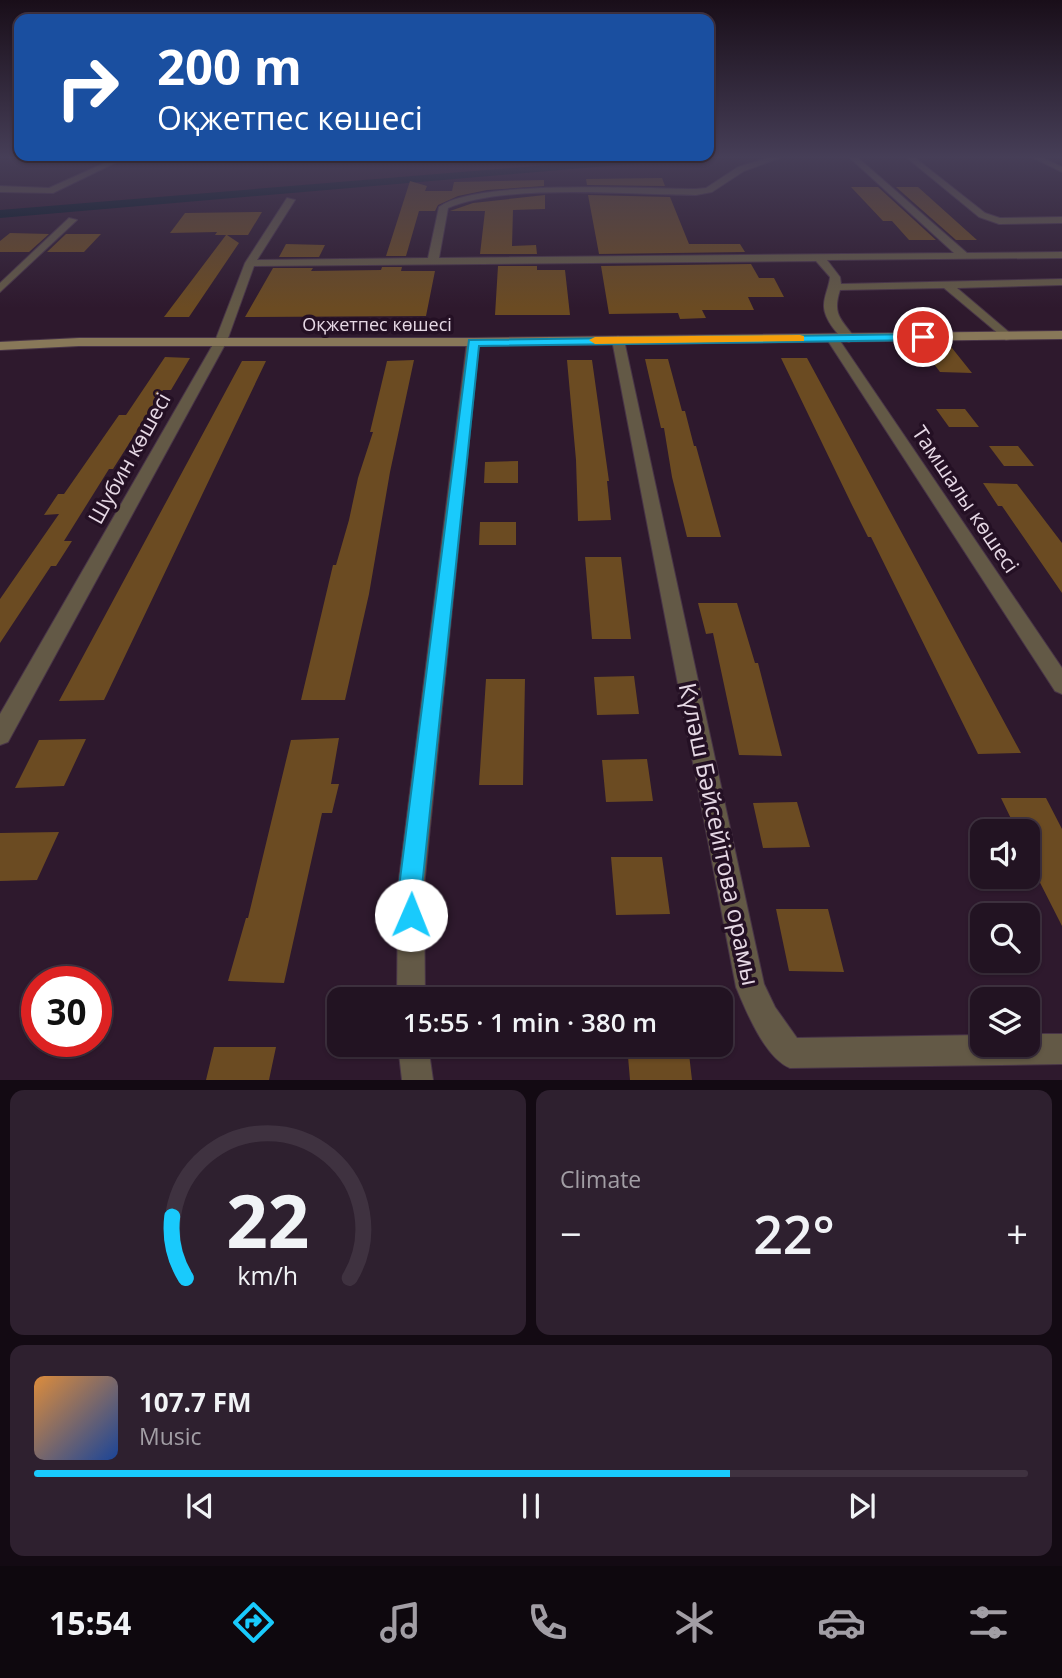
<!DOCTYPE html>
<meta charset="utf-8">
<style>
:root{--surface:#221322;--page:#2e202f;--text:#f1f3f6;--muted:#a29ea5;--line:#3f3240;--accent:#19cafc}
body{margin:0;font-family:"Open Sans",sans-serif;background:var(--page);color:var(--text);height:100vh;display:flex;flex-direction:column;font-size:26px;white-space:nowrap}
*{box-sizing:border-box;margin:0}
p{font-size:23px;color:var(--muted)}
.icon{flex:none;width:38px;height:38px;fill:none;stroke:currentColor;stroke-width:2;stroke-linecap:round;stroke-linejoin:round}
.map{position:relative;height:1080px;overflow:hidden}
.sheet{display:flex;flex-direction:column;gap:10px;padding:10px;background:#130a13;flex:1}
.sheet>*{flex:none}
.banner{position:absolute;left:14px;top:14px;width:700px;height:147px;border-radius:14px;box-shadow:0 2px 5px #0004,0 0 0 2px var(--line);background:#1a4fa0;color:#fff;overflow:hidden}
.tools{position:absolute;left:970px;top:819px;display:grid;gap:14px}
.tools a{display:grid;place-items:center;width:70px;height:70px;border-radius:14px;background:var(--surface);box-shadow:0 2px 5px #0004,0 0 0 2px var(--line);font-size:35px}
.speed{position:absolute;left:21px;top:966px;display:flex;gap:14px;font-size:35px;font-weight:700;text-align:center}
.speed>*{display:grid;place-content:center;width:91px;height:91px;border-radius:50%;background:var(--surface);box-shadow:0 2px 5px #0004,0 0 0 2px var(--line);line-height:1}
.speed .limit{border:10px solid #d22;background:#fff;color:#111}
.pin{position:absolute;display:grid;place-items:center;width:60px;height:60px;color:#fff;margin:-30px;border:4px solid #fff;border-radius:50%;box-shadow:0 2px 7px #0007}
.me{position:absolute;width:77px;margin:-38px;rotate:1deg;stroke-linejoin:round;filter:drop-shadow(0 0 5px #0008)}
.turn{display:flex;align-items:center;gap:24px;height:147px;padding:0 28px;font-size:32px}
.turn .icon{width:91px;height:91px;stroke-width:2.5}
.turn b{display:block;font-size:49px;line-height:60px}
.big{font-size:52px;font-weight:600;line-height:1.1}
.sheet .widget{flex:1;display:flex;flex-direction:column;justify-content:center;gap:10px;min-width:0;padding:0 24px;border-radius:14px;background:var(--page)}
.sheet .dial{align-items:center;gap:0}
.dial svg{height:182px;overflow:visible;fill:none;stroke:var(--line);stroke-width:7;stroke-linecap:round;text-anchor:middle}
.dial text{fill:var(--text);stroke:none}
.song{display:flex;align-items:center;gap:21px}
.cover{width:84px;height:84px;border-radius:10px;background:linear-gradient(135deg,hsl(30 70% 55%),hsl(220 70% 35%))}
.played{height:7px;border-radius:4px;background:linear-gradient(90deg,var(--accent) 70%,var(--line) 70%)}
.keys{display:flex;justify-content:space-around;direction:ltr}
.heat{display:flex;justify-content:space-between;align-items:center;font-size:38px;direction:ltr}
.sheet .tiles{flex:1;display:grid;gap:10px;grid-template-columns:1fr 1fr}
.widget:last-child{grid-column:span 2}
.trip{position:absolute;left:327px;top:987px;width:406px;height:70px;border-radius:14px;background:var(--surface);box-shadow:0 2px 5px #0004,0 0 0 2px var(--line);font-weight:600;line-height:70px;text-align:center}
.tabs{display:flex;height:112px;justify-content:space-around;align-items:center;background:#0e080e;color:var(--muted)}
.tabs .icon{width:49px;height:49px}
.tabs .active{color:var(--accent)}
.tabs b{font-size:32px;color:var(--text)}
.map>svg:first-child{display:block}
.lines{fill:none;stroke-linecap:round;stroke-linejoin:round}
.canal{fill:#001622;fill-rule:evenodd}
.building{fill:#6b4b22}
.street-casing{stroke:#483447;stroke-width:2}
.secondary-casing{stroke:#483447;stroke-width:2}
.street{fill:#635946;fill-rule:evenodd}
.secondary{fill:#887859;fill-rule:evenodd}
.route{fill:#19cafc;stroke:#1083a4;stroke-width:2}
.slow{fill:#f59e0b}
.labels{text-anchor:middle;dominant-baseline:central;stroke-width:7;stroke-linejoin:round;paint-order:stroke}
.far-street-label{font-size:18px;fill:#e6d8e5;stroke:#241024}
.street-label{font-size:21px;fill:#e6d8e5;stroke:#241024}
.near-street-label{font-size:24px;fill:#e6d8e5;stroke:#241024}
</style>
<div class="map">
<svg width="1062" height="1080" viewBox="0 0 1062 1080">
<rect width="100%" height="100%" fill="#2e192d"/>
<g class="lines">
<path class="canal" d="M 643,157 L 684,157 L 678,160 L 0,218 L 0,210 Z"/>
</g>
<path class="building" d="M 662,178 L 665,186 L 587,185 L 586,179 Z
M 544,180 L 544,186 L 487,190 L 458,196 L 438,205 L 435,211 L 419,211 L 406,256 L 386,256 L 410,181 L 427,186 L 425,191 L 452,191 L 454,182 Z
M 851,187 L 878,187 L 936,240 L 909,240 L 892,221 L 883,221 Z
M 896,187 L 918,187 L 977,240 L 956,240 Z
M 545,195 L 545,209 L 513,210 L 512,246 L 536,245 L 537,254 L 480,254 L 485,211 L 450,211 L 473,203 Z
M 588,195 L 670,197 L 689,244 L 740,244 L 745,252 L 599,254 Z
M 262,212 L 248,235 L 227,235 L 239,243 L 189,317 L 164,317 L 226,235 L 215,235 L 217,232 L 170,233 L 185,213 Z
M 10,233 L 49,234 L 29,252 L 0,252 L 0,241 Z
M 66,234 L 101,234 L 84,252 L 47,252 Z
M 286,244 L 325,245 L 319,257 L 279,257 Z
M 751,264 L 759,278 L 774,278 L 784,297 L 748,297 L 754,310 L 702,310 L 706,318 L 680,319 L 678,313 L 609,314 L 601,266 Z
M 498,266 L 537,266 L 537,270 L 565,270 L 570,315 L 495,315 Z
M 382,267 L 402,267 L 401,271 L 435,271 L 426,316 L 245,317 L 273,268 L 313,268 L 311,271 L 381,270 Z
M 901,322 L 931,322 L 938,330 L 907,330 Z
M 918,343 L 948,343 L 972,373 L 940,372 Z
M 165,357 L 190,358 L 171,390 L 163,390 L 113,469 L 109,469 L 64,541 L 72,541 L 56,566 L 51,566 L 0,643 L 0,599 L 59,514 L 44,515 L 58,494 L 64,494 L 119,415 L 126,415 Z
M 781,358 L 807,358 L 1021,753 L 978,754 L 871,537 L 868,537 L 851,503 Z
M 645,359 L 668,359 L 682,411 L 685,411 L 694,446 L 696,446 L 721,537 L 687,537 L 672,477 L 664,428 L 661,428 Z
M 414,360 L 390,472 L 369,594 L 345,700 L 301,700 L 333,565 L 336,565 L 349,520 L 358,478 L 373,432 L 370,432 L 387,361 Z
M 567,360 L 592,360 L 609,481 L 607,481 L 611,520 L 578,521 L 576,460 Z
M 242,361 L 266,361 L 104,700 L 59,701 Z
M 936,409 L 965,409 L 979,427 L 949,427 Z
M 989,446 L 1018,446 L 1034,466 L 1004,466 Z
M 518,461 L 518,483 L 484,483 L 485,462 Z
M 983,483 L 1017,484 L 1062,543 L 1062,593 L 1002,506 L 998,506 Z
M 480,522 L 516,522 L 516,545 L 479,545 Z
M 585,557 L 621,557 L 631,639 L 592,639 Z
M 698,603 L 737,603 L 755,663 L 758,663 L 782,756 L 739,755 L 713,633 L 706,634 Z
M 634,676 L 639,714 L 597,715 L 594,677 Z
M 486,679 L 525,679 L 523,785 L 479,785 Z
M 339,738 L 331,784 L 339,784 L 332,813 L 322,813 L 284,983 L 228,981 L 246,918 L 248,918 L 291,740 Z
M 86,739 L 64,786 L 15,788 L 39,740 Z
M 647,759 L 653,801 L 606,802 L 602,760 Z
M 1001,798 L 1046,798 L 1062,829 L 1062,926 L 1027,857 L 1027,831 L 1017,831 Z
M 797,802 L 810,847 L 763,848 L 753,803 Z
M 59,832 L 37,880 L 0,881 L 0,833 Z
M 611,857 L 662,857 L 670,914 L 616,915 Z
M 776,909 L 828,909 L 844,972 L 789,971 Z
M 627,1045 L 688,1045 L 692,1080 L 630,1080 Z
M 214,1047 L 276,1047 L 269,1080 L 206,1080 Z"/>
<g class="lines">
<g class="street-casing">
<path id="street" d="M 118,157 L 127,157 L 53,193 L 0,192 L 0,186 L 49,188 Z
M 771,157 L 782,157 L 744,171 L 712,192 L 696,195 C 631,195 505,183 448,208 L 439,258 L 954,253 L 849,157 L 857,157 L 967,253 L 1062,252 L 1062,258 L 827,260 L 840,277 L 841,284 L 1062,279 L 1062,285 L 957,288 L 1010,333 L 1010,339 L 1006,340 L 944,288 L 840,290 C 832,315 841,319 855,338 L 849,342 C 839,338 823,318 824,305 C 824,296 829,287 830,277 L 816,261 L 254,266 L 227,341 L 8,742 L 0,745 L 0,714 L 215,341 L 245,263 L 287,198 L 295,200 L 257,260 L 428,258 L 439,207 C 476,179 644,189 696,189 L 706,188 L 738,167 Z
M 906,157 L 914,157 L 985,213 L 1000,218 L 1062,217 L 1062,223 L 999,224 L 979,217 Z
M 1032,157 L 1041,157 L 1062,167 L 1062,172 Z
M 69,218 L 77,220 L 0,292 L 0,283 Z
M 832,334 L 838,338 L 1062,668 L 1062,694 L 1055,691 L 826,338 Z
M 618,336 L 624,340 L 764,984 L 775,1007 L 797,1038 L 982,1035 L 982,1045 L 1027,1045 L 1027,1034 L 1062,1034 L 1062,1064 L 790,1068 C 765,1058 746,1011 736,987 L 612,340 Z
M 473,338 L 479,342 L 424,887 L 425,999 L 397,999 L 398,887 L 467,342 Z
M 398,1045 L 428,1045 L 433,1080 L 402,1080 Z"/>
</g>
<g class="secondary-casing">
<path id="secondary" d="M 1062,331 L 1062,339 L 473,346 L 79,346 L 0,350 L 0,342 L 79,338 L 473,338 Z"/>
</g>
<use href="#street" class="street"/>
<use href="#secondary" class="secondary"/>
</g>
<linearGradient id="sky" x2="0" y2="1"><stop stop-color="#190e19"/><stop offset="0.51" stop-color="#463e57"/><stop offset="1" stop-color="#463e57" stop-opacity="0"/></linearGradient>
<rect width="1062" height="308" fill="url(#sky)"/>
<path class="route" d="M 923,334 L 929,337 L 927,340 L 479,346 L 422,887 L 423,915 L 419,924 L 411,927 L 402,924 L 398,915 L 399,887 L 469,340 Z"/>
<path class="slow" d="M 800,335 L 804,336 L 804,341 L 595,344 L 589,340 L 595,337 Z"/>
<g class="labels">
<g class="far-street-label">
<text x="377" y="324">Оқжетпес көшесі</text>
</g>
<g class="street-label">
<text transform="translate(129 458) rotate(-61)">Шубин көшесі</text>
<text transform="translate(966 499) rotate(56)">Тамшалы көшесі</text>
</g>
<g class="near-street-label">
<text transform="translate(720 834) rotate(78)">Күләш Бәйсейітова орамы</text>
</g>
</g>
</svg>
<div class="tools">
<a><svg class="icon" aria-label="sound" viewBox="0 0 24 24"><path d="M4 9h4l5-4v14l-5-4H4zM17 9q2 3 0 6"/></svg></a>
<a><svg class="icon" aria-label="search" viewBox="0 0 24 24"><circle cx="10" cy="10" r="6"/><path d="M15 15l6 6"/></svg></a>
<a><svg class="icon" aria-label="layers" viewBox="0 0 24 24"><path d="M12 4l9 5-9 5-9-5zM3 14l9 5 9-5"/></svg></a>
</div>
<div class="speed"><div class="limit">30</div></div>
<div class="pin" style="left:923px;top:337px;background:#d93025"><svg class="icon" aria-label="arrive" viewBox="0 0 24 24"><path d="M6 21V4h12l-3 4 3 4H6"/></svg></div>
<svg class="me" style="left:411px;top:915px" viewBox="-20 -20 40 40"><circle r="19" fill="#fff"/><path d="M0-13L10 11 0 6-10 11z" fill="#19cafc"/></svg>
<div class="trip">15:55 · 1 min · 380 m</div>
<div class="banner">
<div class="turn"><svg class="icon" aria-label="right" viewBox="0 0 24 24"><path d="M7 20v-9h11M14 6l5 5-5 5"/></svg><div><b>200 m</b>Оқжетпес көшесі</div></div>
</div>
</div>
<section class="sheet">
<div class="tiles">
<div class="widget dial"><svg viewBox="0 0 100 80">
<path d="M14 69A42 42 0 1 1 86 69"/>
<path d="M14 69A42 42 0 0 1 8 42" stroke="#19cafc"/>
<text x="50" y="56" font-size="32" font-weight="700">22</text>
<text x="50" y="72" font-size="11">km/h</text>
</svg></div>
<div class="widget"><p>Climate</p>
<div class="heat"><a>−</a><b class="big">22°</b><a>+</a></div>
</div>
<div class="widget">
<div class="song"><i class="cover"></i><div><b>107.7 FM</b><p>Music</p></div></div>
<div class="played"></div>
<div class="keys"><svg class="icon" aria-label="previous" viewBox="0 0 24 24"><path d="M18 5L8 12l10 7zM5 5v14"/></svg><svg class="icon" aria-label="pause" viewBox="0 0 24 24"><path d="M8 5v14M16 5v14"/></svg><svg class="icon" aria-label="next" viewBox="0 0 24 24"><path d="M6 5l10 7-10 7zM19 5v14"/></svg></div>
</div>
</div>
</section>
<nav class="tabs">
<b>15:54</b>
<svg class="icon active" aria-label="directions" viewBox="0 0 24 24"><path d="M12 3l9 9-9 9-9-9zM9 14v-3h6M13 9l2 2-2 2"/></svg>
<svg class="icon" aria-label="music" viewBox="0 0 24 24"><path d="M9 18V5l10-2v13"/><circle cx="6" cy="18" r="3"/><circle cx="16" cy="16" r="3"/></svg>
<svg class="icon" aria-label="phone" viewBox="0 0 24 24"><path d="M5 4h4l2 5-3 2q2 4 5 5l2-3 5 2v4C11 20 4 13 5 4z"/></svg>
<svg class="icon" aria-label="climate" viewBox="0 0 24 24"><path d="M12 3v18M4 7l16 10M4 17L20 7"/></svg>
<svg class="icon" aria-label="car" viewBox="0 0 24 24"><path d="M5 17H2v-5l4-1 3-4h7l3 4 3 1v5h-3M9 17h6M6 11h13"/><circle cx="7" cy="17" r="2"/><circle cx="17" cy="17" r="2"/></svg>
<svg class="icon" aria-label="filters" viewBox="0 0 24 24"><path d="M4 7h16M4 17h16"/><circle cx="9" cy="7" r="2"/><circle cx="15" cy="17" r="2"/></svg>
</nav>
